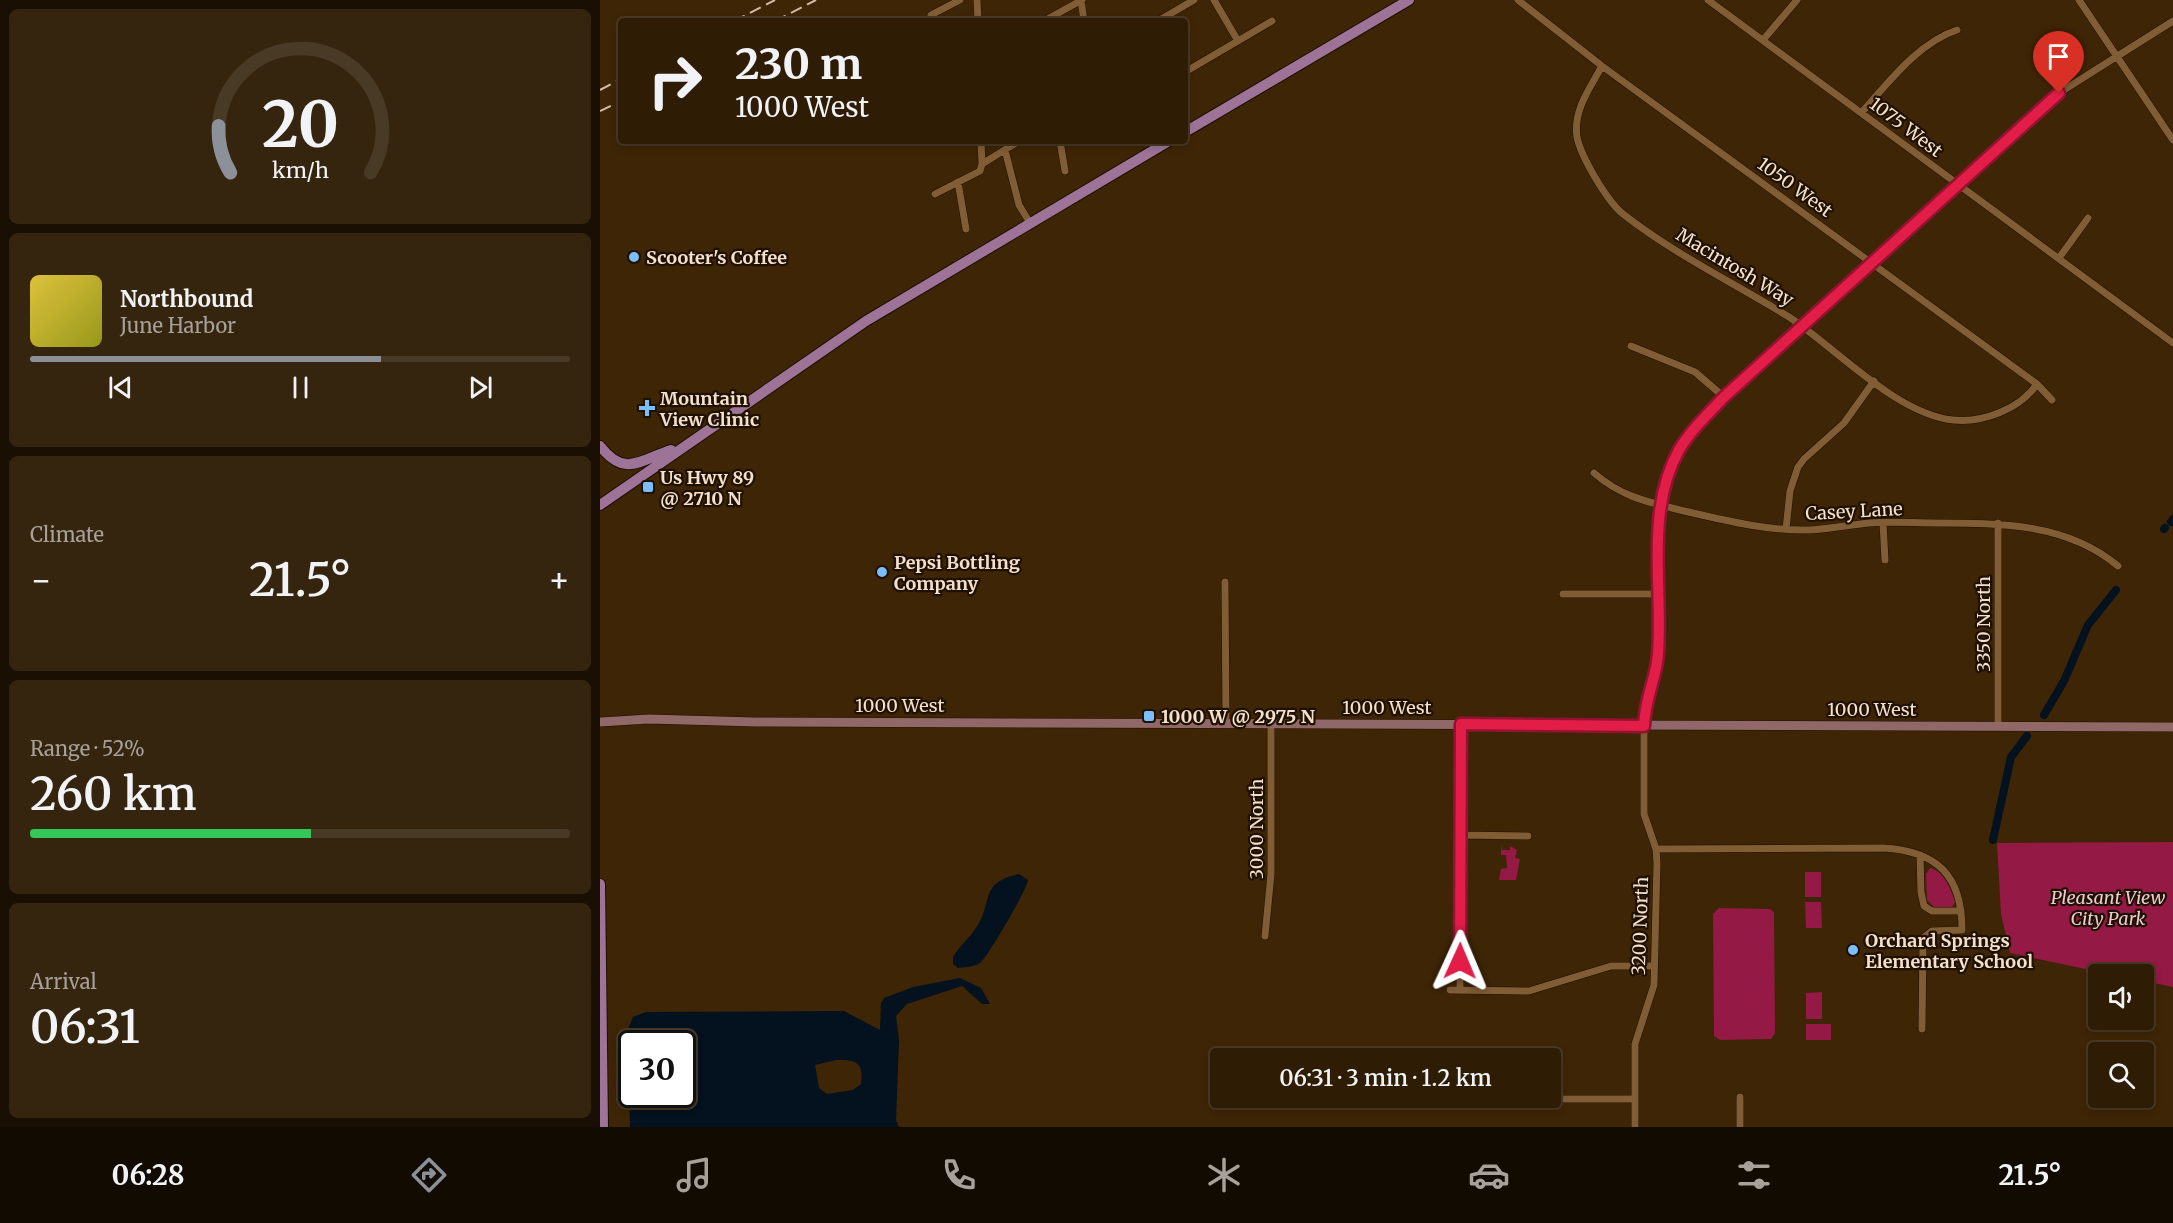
<!DOCTYPE html>
<meta charset="utf-8">
<style>
:root{--surface:#2e1c04;--page:#36250e;--text:#f1f3f6;--muted:#a7a19a;--line:#493a26;--accent:#8c9099}
body{margin:0;font-family:Merriweather,serif;background:var(--page);color:var(--text);height:100vh;display:flex;flex-direction:column;font-size:22px;white-space:nowrap}
*{box-sizing:border-box;margin:0}
p{font-size:20px;color:var(--muted)}
.icon{flex:none;width:33px;height:33px;fill:none;stroke:currentColor;stroke-width:2;stroke-linecap:round;stroke-linejoin:round}
.map{position:relative;flex:1;overflow:hidden}
.details{display:flex;flex-direction:column;gap:9px;padding:9px;background:#190f02;width:600px}
.details>*{flex:none}
.guide{position:absolute;left:18px;top:18px;width:570px;height:126px;border-radius:6px;box-shadow:0 3px 9px #0003,0 0 0 2px var(--line);background:#2e1c04;color:var(--text);overflow:hidden}
.buttons{position:absolute;left:1488px;top:964px;display:grid;gap:12px}
.buttons a{display:grid;place-items:center;width:66px;height:66px;border-radius:6px;background:var(--surface);box-shadow:0 3px 9px #0003,0 0 0 2px var(--line);font-size:30px}
.speed{position:absolute;left:18px;top:1030px;display:flex;gap:12px;font-size:30px;font-weight:700;text-align:center}
.speed>*{display:grid;place-content:center;width:78px;height:78px;border-radius:50%;background:var(--surface);box-shadow:0 3px 9px #0003,0 0 0 2px var(--line);line-height:1}
.speed .limit{border:3px solid #111;border-radius:9px;background:#fff;color:#111}
.pin{position:absolute;display:grid;place-items:center;width:51px;height:51px;color:#fff;margin:-62px -26px;border-radius:50% 50% 50% 0;rotate:-45deg;box-shadow:0 0 6px #0007}
.pin .icon{rotate:45deg}
.me{position:absolute;width:66px;margin:-33px;rotate:1deg;stroke-linejoin:round;filter:drop-shadow(0 0 4px #0008)}
.turn{display:flex;align-items:center;gap:21px;height:126px;padding:0 18px;font-size:27px}
.turn .icon{width:78px;height:78px;stroke-width:2.5}
.turn b{display:block;font-size:42px;line-height:51px}
.big{font-size:45px;font-weight:600;line-height:1.1}
.details .widget{flex:1;display:flex;flex-direction:column;justify-content:center;gap:9px;min-width:0;padding:0 21px;border-radius:9px;background:var(--page)}
.details .dial{align-items:center;gap:0}
.dial svg{height:156px;overflow:visible;fill:none;stroke:var(--line);stroke-width:7;stroke-linecap:round;text-anchor:middle}
.dial text{fill:var(--text);stroke:none}
.song{display:flex;align-items:center;gap:18px}
.cover{width:72px;height:72px;border-radius:9px;background:linear-gradient(135deg,hsl(50 70% 55%),hsl(60 70% 35%))}
.played{height:6px;border-radius:3px;background:linear-gradient(90deg,var(--accent) 65%,var(--line) 65%)}
.keys{display:flex;justify-content:space-around;direction:ltr}
.heat{display:flex;justify-content:space-between;align-items:center;font-size:33px;direction:ltr}
.charge{height:9px;border-radius:4px;background:linear-gradient(90deg,#34c759 52%,var(--line) 0)}
.trip{position:absolute;left:610px;top:1048px;width:351px;height:60px;border-radius:6px;background:var(--surface);box-shadow:0 3px 9px #0003,0 0 0 2px var(--line);font-weight:600;line-height:60px;text-align:center}
.menu{display:flex;height:96px;justify-content:space-around;align-items:center;background:#120b02;color:var(--muted)}
.menu .icon{width:42px;height:42px}
.menu .current{color:var(--accent)}
.menu b{font-size:27px;color:var(--text)}
main{display:flex;flex:1;min-height:0}
.map>svg:first-child{display:block}
.green{fill:#941944}
.water{fill:#04111e;fill-rule:evenodd}
.lines{fill:none;stroke-linecap:round;stroke-linejoin:round}
.canal{stroke:#04111e;stroke-width:8}
.street-casing{stroke:#200f00;stroke-width:8}
.secondary-casing{stroke:#200f00;stroke-width:10}
.primary-casing{stroke:#200f00;stroke-width:12}
.street{stroke:#815d36;stroke-width:7}
.secondary{stroke:#8f6867;stroke-width:9}
.primary{stroke:#9d7498;stroke-width:10}
.rail{stroke:#d1bba4;stroke-width:2;stroke-dasharray:12 6;stroke-linecap:butt}
.route-casing{stroke:#92132f;stroke-width:15}
.route{stroke:#e11d48;stroke-width:10}
.poi-dot{fill:#7cbef9;stroke:#1e1002;stroke-width:2}
.labels{text-anchor:middle;dominant-baseline:central;stroke-width:4.5;stroke-linejoin:round;paint-order:stroke}
.street-label{font-size:18px;fill:#f5e0cb;stroke:#1e1002}
.poi-label{font-size:18px;font-weight:bold;fill:#f5e0cb;stroke:#1e1002;text-anchor:start}
.park-label{font-size:18px;font-style:italic;fill:#ebcad0;stroke:#1e1002}
</style>
<main>
<section class="details">
<div class="widget dial"><svg viewBox="0 0 100 80">
<path d="M14 69A42 42 0 1 1 86 69"/>
<path d="M14 69A42 42 0 0 1 8 45" stroke="#8c9099"/>
<text x="50" y="56" font-size="32" font-weight="700">20</text>
<text x="50" y="72" font-size="11">km/h</text>
</svg></div>
<div class="widget">
<div class="song"><i class="cover"></i><div><b>Northbound</b><p>June Harbor</p></div></div>
<div class="played"></div>
<div class="keys"><svg class="icon" aria-label="previous" viewBox="0 0 24 24"><path d="M18 5L8 12l10 7zM5 5v14"/></svg><svg class="icon" aria-label="pause" viewBox="0 0 24 24"><path d="M8 5v14M16 5v14"/></svg><svg class="icon" aria-label="next" viewBox="0 0 24 24"><path d="M6 5l10 7-10 7zM19 5v14"/></svg></div>
</div>
<div class="widget"><p>Climate</p>
<div class="heat"><a>−</a><b class="big">21.5°</b><a>+</a></div>
</div>
<div class="widget"><p>Range · 52%</p><b class="big">260 km</b><div class="charge"></div></div>
<div class="widget"><p>Arrival</p><b class="big">06:31</b></div>
</section>
<div class="map">
<svg width="1573" height="1127" viewBox="0 0 1573 1127">
<rect width="100%" height="100%" fill="#3e2505"/>
<path class="green" d="M 1573,842 L 1573,987 L 1544,981 L 1544,975 L 1514,975 L 1410,953 L 1401,914 L 1397,843 Z
M 901,845 L 902,850 L 910,850 L 910,846 L 917,850 L 915,858 L 920,859 L 916,880 L 899,880 L 901,869 L 907,868 L 906,855 L 901,855 Z
M 1330,868 C 1344,871 1351,889 1355,902 L 1352,907 L 1334,907 L 1327,900 L 1326,874 Z
M 1205,872 L 1221,872 L 1221,897 L 1205,897 Z
M 1205,902 L 1221,902 L 1222,928 L 1206,928 Z
M 1119,908 L 1170,909 L 1174,912 L 1175,1033 L 1171,1039 L 1120,1040 L 1114,1036 L 1113,914 Z
M 1222,992 L 1222,1019 L 1206,1019 L 1206,993 Z
M 1206,1024 L 1231,1024 L 1231,1040 L 1206,1040 Z"/>
<path class="water" d="M 419,874 L 428,880 C 428,888 388,956 381,962 C 375,967 366,967 358,968 L 353,964 L 353,957 C 359,946 369,939 376,928 C 394,902 378,883 419,874 Z
M 360,978 L 381,988 L 390,1004 L 382,1004 L 362,986 L 307,1004 L 296,1016 L 299,1040 L 296,1120 L 299,1127 L 30,1127 L 28,1029 L 33,1017 L 46,1012 L 244,1011 L 280,1030 L 281,1003 L 284,998 L 313,987 ZM 32,1044 L 82,1044 C 82,1052 80,1064 82,1073 C 86,1087 103,1103 75,1109 C 64,1111 57,1107 50,1100 L 50,1095 L 32,1095 ZM 236,1060 C 255,1060 264,1061 261,1084 L 253,1090 L 227,1094 L 219,1088 L 215,1065 Z"/>
<g class="lines">
<path class="canal" d="M 1571,522 L 1573,519
M 1564,529 L 1565,528
M 1444,715 L 1464,681 L 1488,625 L 1516,590
M 1393,840 L 1411,757 L 1427,736"/>
<g class="street-casing">
<path id="street" d="M 377,0 L 378,21
M 481,0 L 484,21
M 614,0 L 638,41
M 918,0 L 1002,66 L 1437,384 L 1452,400
M 1108,0 L 1573,343
M 1479,0 L 1573,140
M 331,15 L 360,0
M 444,21 L 482,0
M 558,21 L 594,0
M 1163,40 L 1197,0
M 1002,66 C 990,88 973,110 977,137 C 981,157 1007,201 1023,214 C 1074,254 1134,283 1189,317 C 1236,348 1296,414 1353,420 C 1383,423 1420,409 1437,384
M 585,72 L 672,21
M 1262,112 C 1288,83 1319,42 1357,30
M 381,141 L 382,164
M 460,141 L 465,171
M 405,150 L 419,205 L 430,223
M 358,182 L 366,229
M 335,194 L 380,171 L 382,164 L 419,141
M 1459,258 L 1488,218
M 1031,346 L 1095,372 L 1124,397
M 994,473 C 1020,496 1047,502 1080,510 C 1123,520 1166,531 1210,530 C 1230,529 1249,525 1269,523 C 1291,521 1314,523 1337,523 C 1400,523 1467,523 1518,566
M 1283,523 L 1285,560
M 1398,523 L 1398,726
M 1186,529 L 1190,491 L 1198,467 L 1204,459 L 1244,423 L 1274,381
M 625,582 L 626,722
M 963,594 L 1058,594
M 861,835 L 928,836
M 1056,849 L 1283,848 C 1337,851 1362,875 1362,930 L 1332,931 L 1323,938 L 1322,1029
M 1320,855 L 1321,892 L 1324,906 L 1332,911 L 1361,911
M 665,936 L 671,874 L 671,723
M 850,990 L 929,991 L 1011,966 L 1054,966
M 860,990 L 861,724
M 694,1099 L 1035,1099
M 1035,1127 L 1035,1044 L 1054,985 L 1057,863 L 1056,849 L 1044,814 L 1044,706 L 1058,653 L 1060,504 L 1079,450 L 1094,428 L 1124,397 L 1459,93 L 1573,21
M 1140,1127 L 1140,1097"/>
</g>
<g class="secondary-casing">
<path id="secondary" d="M 0,722 L 49,719 L 155,722 L 1573,727"/>
</g>
<g class="primary-casing">
<path id="primary" d="M 585,132 L 809,0
M 0,446 C 25,478 40,460 71,450
M 0,505 L 266,321 L 569,141
M 0,884 L 3,1127"/>
</g>
<use href="#street" class="street"/>
<use href="#secondary" class="secondary"/>
<use href="#primary" class="primary"/>
<path class="rail" d="M 134,21 L 175,0
M 175,21 L 216,0
M 0,90 L 21,79
M 0,111 L 21,101"/>
</g>
<g class="lines">
<g class="route-casing">
<path id="route" d="M 860,961 L 861,724 L 1044,726 C 1045,697 1056,680 1058,654 C 1063,587 1045,511 1079,450 C 1091,430 1108,414 1124,397 L 1459,93"/>
</g>
<use href="#route" class="route"/>
</g>
<g class="poi-dot">
<circle cx="34" cy="257" r="6"/>
<path d="M44 399h6v6h6v6h-6v6h-6v-6h-6v-6h6z"/>
<rect x="42" y="481" width="12" height="12" rx="3"/>
<circle cx="282" cy="572" r="6"/>
<rect x="543" y="710" width="12" height="12" rx="3"/>
<circle cx="1253" cy="950" r="6"/>
</g>
<g class="labels">
<g class="street-label">
<text transform="translate(1306 127) rotate(37)">1075 West</text>
<text transform="translate(1195 187) rotate(36)">1050 West</text>
<text transform="translate(1135 267) rotate(31)">Macintosh Way</text>
<text transform="translate(1254 511) rotate(-3)">Casey Lane</text>
<text transform="translate(1383 624) rotate(-90)">3350 North</text>
<text x="300" y="705">1000 West</text>
<text x="787" y="707">1000 West</text>
<text x="1272" y="709">1000 West</text>
<text transform="translate(656 829) rotate(-90)">3000 North</text>
<text transform="translate(1040 926) rotate(-88)">3200 North</text>
</g>
<g class="poi-label">
<text x="46" y="257">Scooter's Coffee</text>
<text x="60" y="398">Mountain<tspan x="60" dy="21">View Clinic</tspan></text>
<text x="60" y="477">Us Hwy 89<tspan x="60" dy="21">@ 2710 N</tspan></text>
<text x="294" y="562">Pepsi Bottling<tspan x="294" dy="21">Company</tspan></text>
<text x="561" y="716">1000 W @ 2975 N</text>
<text x="1265" y="940">Orchard Springs<tspan x="1265" dy="21">Elementary School</tspan></text>
</g>
<g class="park-label">
<text x="1508" y="897">Pleasant View<tspan x="1508" dy="21">City Park</tspan></text>
</g>
</g>
</svg>
<div class="buttons">
<a><svg class="icon" aria-label="sound" viewBox="0 0 24 24"><path d="M4 9h4l5-4v14l-5-4H4zM17 9q2 3 0 6"/></svg></a>
<a><svg class="icon" aria-label="search" viewBox="0 0 24 24"><circle cx="10" cy="10" r="6"/><path d="M15 15l6 6"/></svg></a>
</div>
<div class="speed"><div class="limit">30</div></div>
<div class="pin" style="left:1459px;top:93px;background:#d93025"><svg class="icon" aria-label="arrive" viewBox="0 0 24 24"><path d="M6 21V4h12l-3 4 3 4H6"/></svg></div>
<svg class="me" style="left:860px;top:961px" viewBox="-20 -20 40 40"><path d="M0-17L14 15 0 8-14 15z" fill="#e11d48" stroke="#fff" stroke-width="4"/></svg>
<div class="trip">06:31 · 3 min · 1.2 km</div>
<div class="guide">
<div class="turn"><svg class="icon" aria-label="right" viewBox="0 0 24 24"><path d="M7 20v-9h11M14 6l5 5-5 5"/></svg><div><b>230 m</b>1000 West</div></div>
</div>
</div>
</main>
<nav class="menu">
<b>06:28</b>
<svg class="icon current" aria-label="directions" viewBox="0 0 24 24"><path d="M12 3l9 9-9 9-9-9zM9 14v-3h6M13 9l2 2-2 2"/></svg>
<svg class="icon" aria-label="music" viewBox="0 0 24 24"><path d="M9 18V5l10-2v13"/><circle cx="6" cy="18" r="3"/><circle cx="16" cy="16" r="3"/></svg>
<svg class="icon" aria-label="phone" viewBox="0 0 24 24"><path d="M5 4h4l2 5-3 2q2 4 5 5l2-3 5 2v4C11 20 4 13 5 4z"/></svg>
<svg class="icon" aria-label="climate" viewBox="0 0 24 24"><path d="M12 3v18M4 7l16 10M4 17L20 7"/></svg>
<svg class="icon" aria-label="car" viewBox="0 0 24 24"><path d="M5 17H2v-5l4-1 3-4h7l3 4 3 1v5h-3M9 17h6M6 11h13"/><circle cx="7" cy="17" r="2"/><circle cx="17" cy="17" r="2"/></svg>
<svg class="icon" aria-label="filters" viewBox="0 0 24 24"><path d="M4 7h16M4 17h16"/><circle cx="9" cy="7" r="2"/><circle cx="15" cy="17" r="2"/></svg>
<b>21.5°</b>
</nav>
